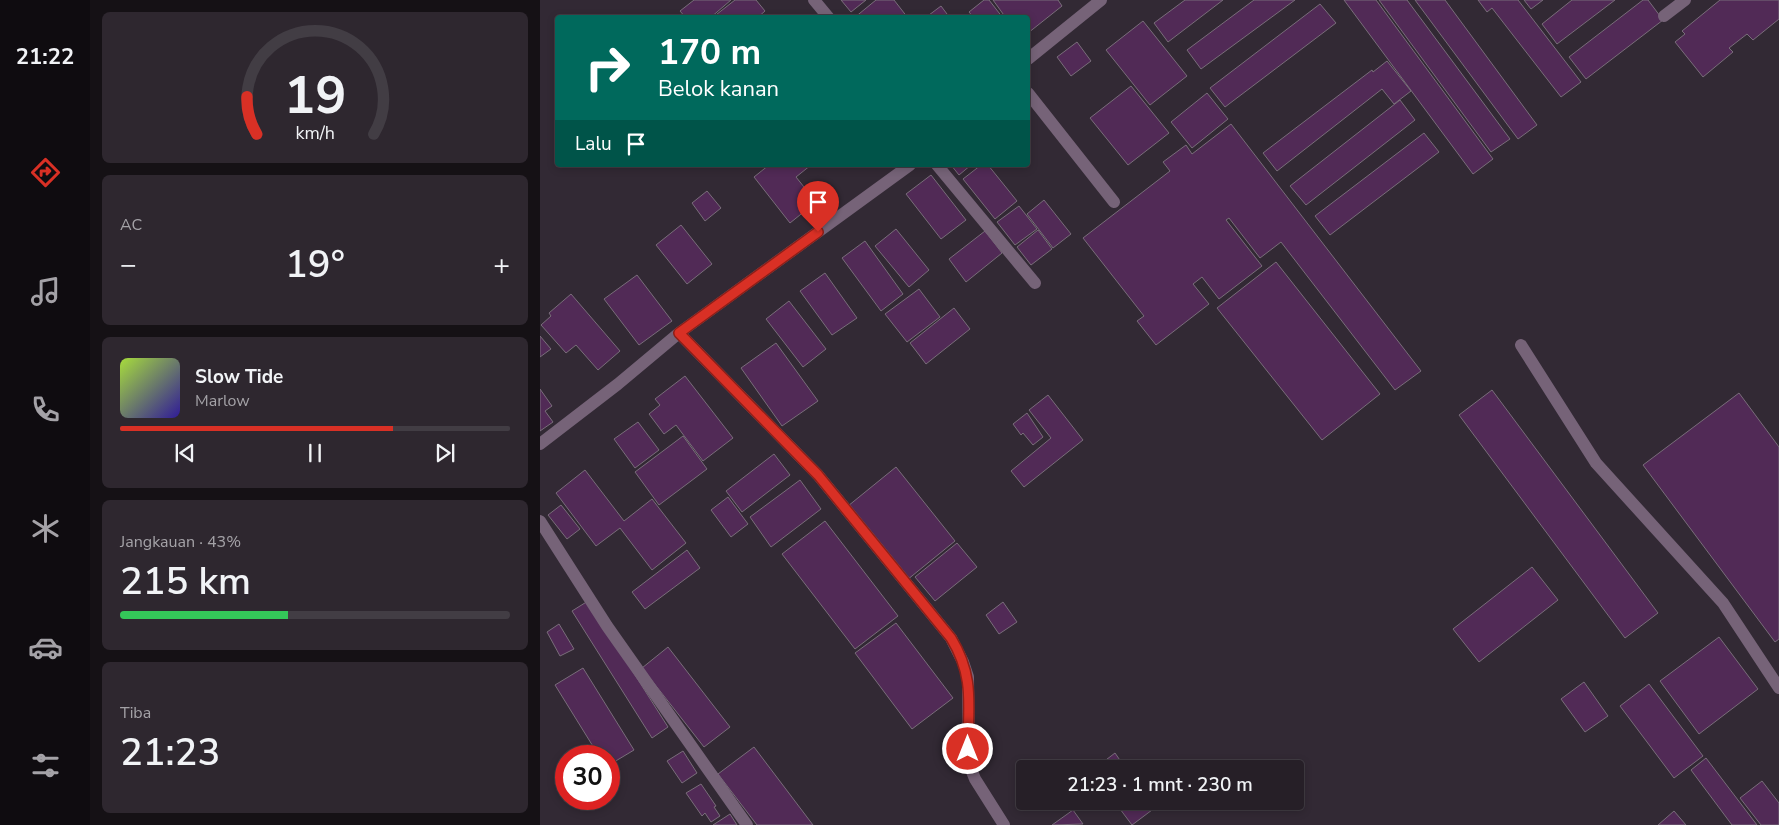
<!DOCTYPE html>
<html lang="id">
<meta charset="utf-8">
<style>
:root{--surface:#261f27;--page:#2e272f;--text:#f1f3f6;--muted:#a4a2a7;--line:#423d44;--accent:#d93025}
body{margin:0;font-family:"Nunito Sans",sans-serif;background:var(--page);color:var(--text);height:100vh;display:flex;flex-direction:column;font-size:19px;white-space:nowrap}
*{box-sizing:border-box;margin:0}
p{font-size:16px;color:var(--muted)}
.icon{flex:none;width:28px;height:28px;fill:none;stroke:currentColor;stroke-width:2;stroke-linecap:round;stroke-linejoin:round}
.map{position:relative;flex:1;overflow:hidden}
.details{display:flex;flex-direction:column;gap:12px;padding:12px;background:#151115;width:450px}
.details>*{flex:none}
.top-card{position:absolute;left:15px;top:15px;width:475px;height:152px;border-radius:5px;box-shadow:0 2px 8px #0003,0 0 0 1px var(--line);background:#00695c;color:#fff;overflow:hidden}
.speed{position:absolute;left:15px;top:745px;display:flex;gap:10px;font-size:25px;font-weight:700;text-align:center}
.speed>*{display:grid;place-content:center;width:65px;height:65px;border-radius:50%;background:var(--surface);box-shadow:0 2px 8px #0003,0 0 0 1px var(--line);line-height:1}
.speed .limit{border:8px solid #d22;background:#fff;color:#111}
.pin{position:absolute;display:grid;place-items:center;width:42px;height:42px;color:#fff;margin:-51px -21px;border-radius:50% 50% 50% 0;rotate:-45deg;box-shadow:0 0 5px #0007}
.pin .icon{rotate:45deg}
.me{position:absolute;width:55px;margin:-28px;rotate:0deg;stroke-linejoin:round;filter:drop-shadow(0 0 4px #0008)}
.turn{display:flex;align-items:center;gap:18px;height:105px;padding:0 20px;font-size:22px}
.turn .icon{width:65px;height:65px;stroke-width:2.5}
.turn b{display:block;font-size:35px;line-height:42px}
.then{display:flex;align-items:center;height:48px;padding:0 20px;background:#0003;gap:10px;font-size:19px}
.big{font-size:38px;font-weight:600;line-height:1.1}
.details .card{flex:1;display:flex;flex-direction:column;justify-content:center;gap:8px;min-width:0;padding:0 18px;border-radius:8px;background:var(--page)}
.details .dial{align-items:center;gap:0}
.dial svg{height:130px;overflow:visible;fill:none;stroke:var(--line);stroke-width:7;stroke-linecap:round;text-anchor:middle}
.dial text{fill:var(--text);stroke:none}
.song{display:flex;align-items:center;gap:15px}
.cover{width:60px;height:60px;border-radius:8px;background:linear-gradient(135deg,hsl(80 70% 55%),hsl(250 70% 35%))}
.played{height:5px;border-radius:2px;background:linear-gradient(90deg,var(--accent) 70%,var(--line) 70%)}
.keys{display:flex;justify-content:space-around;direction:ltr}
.heat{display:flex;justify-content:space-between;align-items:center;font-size:28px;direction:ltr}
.charge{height:8px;border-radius:4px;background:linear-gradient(90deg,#34c759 43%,var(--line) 0)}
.trip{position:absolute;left:476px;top:760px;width:288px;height:50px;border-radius:5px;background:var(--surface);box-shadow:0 2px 8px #0003,0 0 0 1px var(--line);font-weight:600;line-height:50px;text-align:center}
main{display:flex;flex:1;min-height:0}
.tabs{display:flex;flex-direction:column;width:90px;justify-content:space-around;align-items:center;background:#0f0c10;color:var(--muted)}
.tabs .icon{width:35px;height:35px}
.tabs .active{color:var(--accent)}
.tabs b{font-size:22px;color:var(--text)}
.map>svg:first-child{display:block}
.building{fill:#512a56;stroke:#796d7a}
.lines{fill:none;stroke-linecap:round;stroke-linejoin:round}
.minor{stroke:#766378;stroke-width:12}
.route-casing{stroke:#8d1f18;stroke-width:12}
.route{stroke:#d93025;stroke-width:9}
</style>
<main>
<nav class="tabs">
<b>21:22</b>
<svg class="icon active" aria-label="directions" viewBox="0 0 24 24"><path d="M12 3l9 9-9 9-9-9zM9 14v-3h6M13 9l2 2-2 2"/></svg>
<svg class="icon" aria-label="music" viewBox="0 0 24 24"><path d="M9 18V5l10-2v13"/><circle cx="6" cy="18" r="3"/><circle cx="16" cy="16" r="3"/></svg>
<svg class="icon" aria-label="phone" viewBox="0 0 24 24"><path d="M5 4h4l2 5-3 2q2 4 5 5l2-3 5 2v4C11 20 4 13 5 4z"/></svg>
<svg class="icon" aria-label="climate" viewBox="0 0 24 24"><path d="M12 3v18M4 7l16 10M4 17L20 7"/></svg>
<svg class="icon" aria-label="car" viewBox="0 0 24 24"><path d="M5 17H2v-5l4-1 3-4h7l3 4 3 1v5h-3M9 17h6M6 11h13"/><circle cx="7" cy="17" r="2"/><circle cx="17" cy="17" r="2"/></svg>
<svg class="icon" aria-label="filters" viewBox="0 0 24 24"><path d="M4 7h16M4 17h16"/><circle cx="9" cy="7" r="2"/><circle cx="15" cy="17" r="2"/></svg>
</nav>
<section class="details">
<div class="card dial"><svg viewBox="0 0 100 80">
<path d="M14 69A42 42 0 1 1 86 69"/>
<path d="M14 69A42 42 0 0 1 8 46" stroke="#d93025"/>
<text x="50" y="56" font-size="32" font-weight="700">19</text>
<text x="50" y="72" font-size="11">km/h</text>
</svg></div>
<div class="card"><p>AC</p>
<div class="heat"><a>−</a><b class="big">19°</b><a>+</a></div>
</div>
<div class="card">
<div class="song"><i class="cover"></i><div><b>Slow Tide</b><p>Marlow</p></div></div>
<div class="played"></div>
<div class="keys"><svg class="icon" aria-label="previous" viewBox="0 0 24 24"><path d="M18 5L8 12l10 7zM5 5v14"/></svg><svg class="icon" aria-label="pause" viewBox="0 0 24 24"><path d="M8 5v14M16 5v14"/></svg><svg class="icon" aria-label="next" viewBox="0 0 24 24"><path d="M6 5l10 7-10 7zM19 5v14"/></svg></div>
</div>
<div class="card"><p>Jangkauan · 43%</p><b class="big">215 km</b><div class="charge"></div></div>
<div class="card"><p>Tiba</p><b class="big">21:23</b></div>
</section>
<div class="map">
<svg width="1239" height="825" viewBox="0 0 1239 825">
<rect width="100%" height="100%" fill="#322934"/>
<path class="building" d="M 154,0 L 191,0 L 170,18 L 146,18 L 140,11 Z
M 195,0 L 216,0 L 225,11 L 217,18 L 172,18 Z
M 301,0 L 326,0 L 311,12 Z
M 336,0 L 354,0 L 368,18 L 314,18 Z
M 444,0 L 449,0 L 463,18 L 434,18 L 429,12 Z
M 453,0 L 518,0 L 522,6 L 488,33 L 488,18 L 466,18 Z
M 645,0 L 683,0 L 628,42 L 614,23 Z
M 714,0 L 755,0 L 661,69 L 647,50 Z
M 804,0 L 836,0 L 953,159 L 933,174 Z
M 839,0 L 867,0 L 970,139 L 951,152 Z
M 875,0 L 905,0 L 997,125 L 978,139 Z
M 938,0 L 978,0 L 1041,82 L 1021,97 L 952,8 L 947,12 Z
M 984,0 L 1003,0 L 991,9 Z
M 1032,0 L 1075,0 L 1017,44 L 1002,24 Z
M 1103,0 L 1108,0 L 1123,20 L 1046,79 L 1029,57 Z
M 1180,0 L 1239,0 L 1239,19 L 1213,40 L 1207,34 L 1189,48 L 1193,52 L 1163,77 L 1135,42 L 1145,34 L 1142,31 Z
M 780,4 L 796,23 L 685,107 L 670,88 Z
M 401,6 L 410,18 L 385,18 Z
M 603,21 L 647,76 L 610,105 L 566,50 Z
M 537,42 L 551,61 L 531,76 L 517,57 Z
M 847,61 L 871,91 L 854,104 L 842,89 L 737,171 L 723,153 L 832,70 L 833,72 Z
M 591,86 L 629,133 L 588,165 L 550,118 Z
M 667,93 L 688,119 L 652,148 L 631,122 Z
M 860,100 L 875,120 L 766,205 L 750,186 Z
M 691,124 L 881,371 L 855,390 L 741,242 L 720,258 L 689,218 L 686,220 L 722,266 L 679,299 L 662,277 L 653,284 L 669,304 L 616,345 L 597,321 L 604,316 L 543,238 L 630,171 L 623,162 L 646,145 L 652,154 Z
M 884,133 L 899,152 L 790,235 L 775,216 Z
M 229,165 L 271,165 L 256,177 L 276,202 L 250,223 L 214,177 Z
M 411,165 L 431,165 L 419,175 Z
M 441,165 L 448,165 L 477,201 L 455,219 L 423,179 Z
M 391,175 L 426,220 L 401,239 L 366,194 Z
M 167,191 L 181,208 L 165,221 L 152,203 Z
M 504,200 L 531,234 L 513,248 L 487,214 Z
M 479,206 L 497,229 L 475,245 L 457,222 Z
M 141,225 L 172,264 L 147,284 L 116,245 Z
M 356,229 L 389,270 L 369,287 L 335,246 Z
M 498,230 L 512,249 L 491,265 L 477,247 Z
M 445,231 L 462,253 L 426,282 L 409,259 Z
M 325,241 L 363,294 L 341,311 L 302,258 Z
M 736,262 L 840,394 L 782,440 L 677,308 Z
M 285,273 L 317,318 L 292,335 L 260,291 Z
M 97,275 L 132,321 L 99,345 L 64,299 Z
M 379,289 L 400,317 L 367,342 L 345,314 Z
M 31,294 L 80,351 L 58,370 L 36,345 L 26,353 L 1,325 L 11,316 L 9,313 Z
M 249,301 L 286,349 L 263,367 L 226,319 Z
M 414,308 L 430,329 L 386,364 L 370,343 Z
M 0,336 L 11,349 L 0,357 Z
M 236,343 L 278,401 L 242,426 L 201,368 Z
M 145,376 L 193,438 L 163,461 L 136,425 L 124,434 L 109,414 L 120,405 L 115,399 Z
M 0,389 L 12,406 L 5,411 L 13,422 L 0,431 Z
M 952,390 L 1118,613 L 1085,638 L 919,415 Z
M 1199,393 L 1239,447 L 1239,639 L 1235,642 L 1103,465 Z
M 508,395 L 543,440 L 484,487 L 471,471 L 511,438 L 489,410 Z
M 487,413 L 503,437 L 493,445 L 483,433 L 481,435 L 473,424 Z
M 98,422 L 119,450 L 95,468 L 74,439 Z
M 143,436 L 167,469 L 119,505 L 95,472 Z
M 234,454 L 250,475 L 202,512 L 186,491 Z
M 356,467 L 415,541 L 367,580 L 308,506 Z
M 45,470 L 84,521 L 112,499 L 146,543 L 112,570 L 80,528 L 56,546 L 16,493 Z
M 260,480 L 281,509 L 231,547 L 210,517 Z
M 188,497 L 208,524 L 191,537 L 171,510 Z
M 21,505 L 40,529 L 27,539 L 8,515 Z
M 285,521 L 358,616 L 315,649 L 242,554 Z
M 417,543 L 437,567 L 395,601 L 375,577 Z
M 147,550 L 160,568 L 105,609 L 92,592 Z
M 992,567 L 1018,600 L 939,662 L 913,629 Z
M 48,601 L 128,727 L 112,738 L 32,611 Z
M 463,602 L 477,622 L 459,634 L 446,615 Z
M 356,623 L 413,698 L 372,729 L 315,653 Z
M 19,624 L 34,649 L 20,656 L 7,632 Z
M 1179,637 L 1218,689 L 1159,734 L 1120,681 Z
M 128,647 L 190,727 L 164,747 L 102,668 Z
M 43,668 L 94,750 L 69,765 L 69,756 L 59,756 L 15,685 Z
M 1044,682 L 1068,716 L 1045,732 L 1021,699 Z
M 1109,684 L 1163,756 L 1134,778 L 1080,706 Z
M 214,747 L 273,825 L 217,825 L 178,774 Z
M 143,751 L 157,773 L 142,783 L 127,761 Z
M 575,753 L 586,769 L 554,769 Z
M 1166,758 L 1217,825 L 1192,825 L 1151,770 Z
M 1222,781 L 1239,803 L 1239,825 L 1221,825 L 1200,798 Z
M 161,784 L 176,806 L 174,807 L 180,816 L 171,822 L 165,813 L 162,816 L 146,793 Z
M 574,801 L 611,801 L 616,807 L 592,825 Z
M 533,810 L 543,824 L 512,825 Z
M 1134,811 L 1146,825 L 1118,825 Z
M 190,814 L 197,825 L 173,825 Z"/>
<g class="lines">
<path class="minor" d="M 274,0 L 289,18
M 1124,16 L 1145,0
M 488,59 L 561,0
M 488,93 L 574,202
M 397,165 L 495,283
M 139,333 L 278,475 L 411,638 L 423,662 L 428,677 L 429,764 L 435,779 L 464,825
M 981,345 L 1056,463 L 1183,603 L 1239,688
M 0,444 L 78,384 L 139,333 L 370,165
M 0,521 L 67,626 L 207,825"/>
</g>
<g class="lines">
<g class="route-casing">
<path id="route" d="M 278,232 L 139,333 L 278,475 L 411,638 C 435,677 428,706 428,749"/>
</g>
<use href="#route" class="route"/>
</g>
</svg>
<div class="speed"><div class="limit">30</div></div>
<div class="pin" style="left:278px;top:232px;background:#d93025"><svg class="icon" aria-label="arrive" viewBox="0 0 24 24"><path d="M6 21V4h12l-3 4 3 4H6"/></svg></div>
<svg class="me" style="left:428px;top:749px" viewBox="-20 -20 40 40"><circle r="17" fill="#d93025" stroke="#fff" stroke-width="3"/><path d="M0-11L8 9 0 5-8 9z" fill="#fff"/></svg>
<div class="trip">21:23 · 1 mnt · 230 m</div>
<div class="top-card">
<div class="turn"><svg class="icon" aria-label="right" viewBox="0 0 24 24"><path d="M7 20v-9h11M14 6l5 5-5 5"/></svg><div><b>170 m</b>Belok kanan</div></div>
<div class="then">Lalu<svg class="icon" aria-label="arrive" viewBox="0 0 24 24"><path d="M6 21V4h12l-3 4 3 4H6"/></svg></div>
</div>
</div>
</main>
